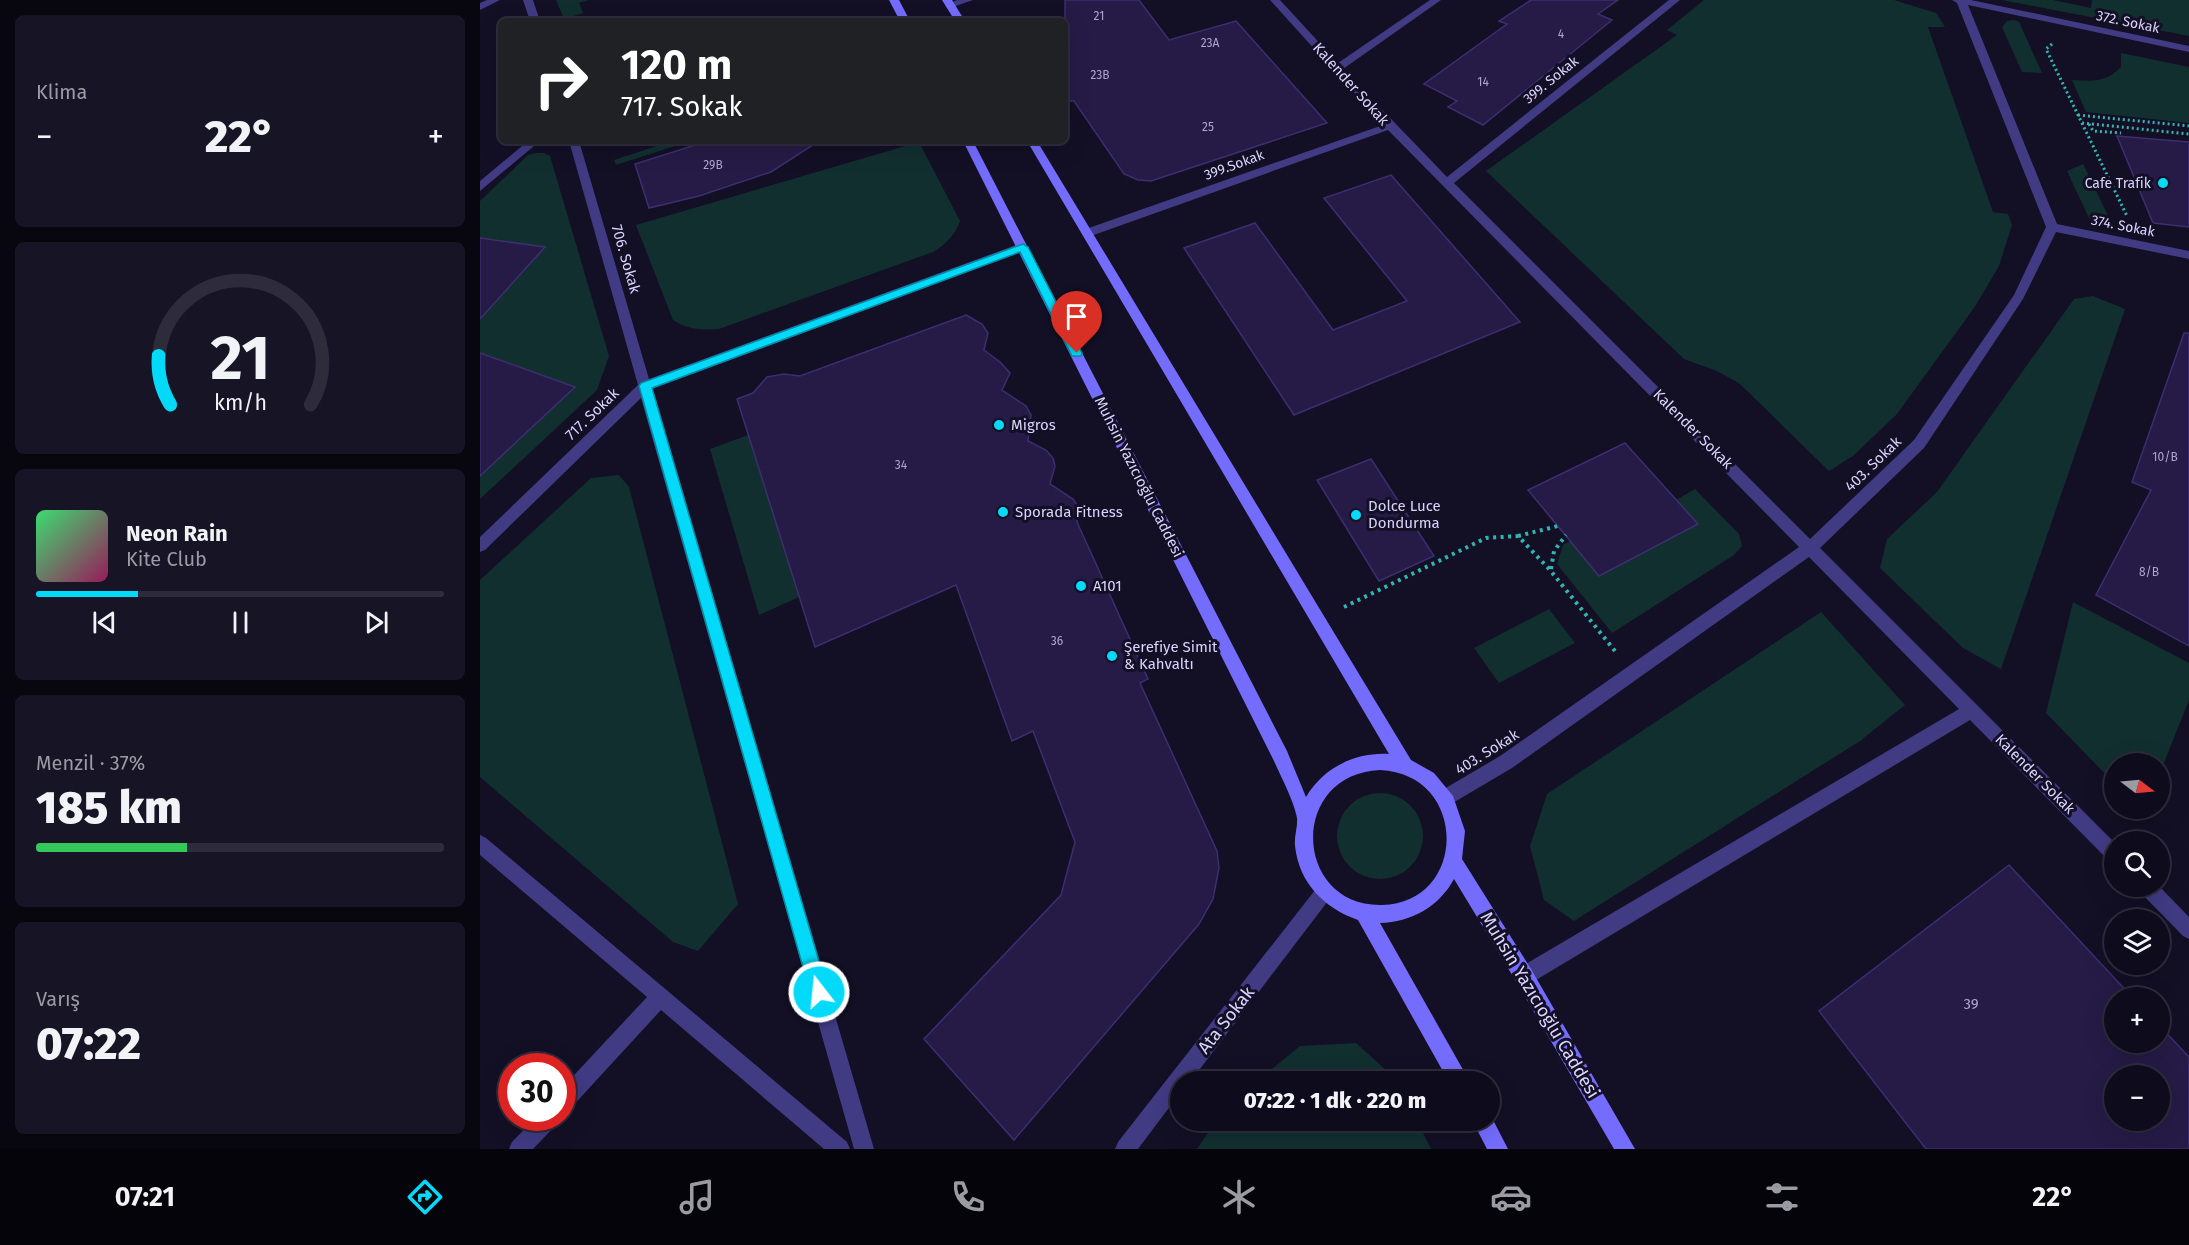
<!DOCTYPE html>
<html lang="tr">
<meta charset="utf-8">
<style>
:root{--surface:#0e0b1c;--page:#171425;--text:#f1f3f6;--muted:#9b9ba3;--line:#2e2b3b;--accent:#03dafa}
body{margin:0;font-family:"Fira Sans",sans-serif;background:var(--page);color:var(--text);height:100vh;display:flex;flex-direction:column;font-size:22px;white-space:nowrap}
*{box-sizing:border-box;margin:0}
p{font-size:20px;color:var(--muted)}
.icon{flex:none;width:33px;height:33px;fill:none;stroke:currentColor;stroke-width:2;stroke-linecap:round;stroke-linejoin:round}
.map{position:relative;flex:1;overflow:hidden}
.side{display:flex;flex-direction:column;gap:15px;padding:15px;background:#08060f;width:480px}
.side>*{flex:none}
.banner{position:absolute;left:18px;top:18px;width:570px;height:126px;border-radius:9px;box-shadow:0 6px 24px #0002,0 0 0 2px var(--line);background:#202124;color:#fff;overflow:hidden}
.needle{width:39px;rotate:106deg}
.fabs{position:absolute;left:1624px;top:753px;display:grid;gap:12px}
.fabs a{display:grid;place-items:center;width:66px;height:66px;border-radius:50%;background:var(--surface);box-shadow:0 6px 24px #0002,0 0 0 2px var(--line);font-size:30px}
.speed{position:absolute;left:18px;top:1053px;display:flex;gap:12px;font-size:30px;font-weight:700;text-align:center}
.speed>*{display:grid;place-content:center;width:78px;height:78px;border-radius:50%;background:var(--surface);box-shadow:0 6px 24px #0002,0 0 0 2px var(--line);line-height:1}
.speed .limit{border:9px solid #d22;background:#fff;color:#111}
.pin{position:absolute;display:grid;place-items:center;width:51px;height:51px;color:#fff;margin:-62px -26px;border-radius:50% 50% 50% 0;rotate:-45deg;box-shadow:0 0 6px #0007}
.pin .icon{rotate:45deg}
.me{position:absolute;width:66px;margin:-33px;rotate:344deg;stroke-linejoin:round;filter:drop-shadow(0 0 4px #0008)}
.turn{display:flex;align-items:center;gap:21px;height:126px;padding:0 24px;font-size:27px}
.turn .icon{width:78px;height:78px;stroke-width:2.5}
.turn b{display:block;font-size:42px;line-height:51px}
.big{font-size:45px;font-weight:800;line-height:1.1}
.side .card{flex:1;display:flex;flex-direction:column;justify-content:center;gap:9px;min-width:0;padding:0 21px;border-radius:9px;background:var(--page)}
.side .dial{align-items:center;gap:0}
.dial svg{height:156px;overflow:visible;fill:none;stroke:var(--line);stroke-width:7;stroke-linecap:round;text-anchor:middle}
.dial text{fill:var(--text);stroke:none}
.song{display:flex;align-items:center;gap:18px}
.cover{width:72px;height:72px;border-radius:9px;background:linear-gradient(135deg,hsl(140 70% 55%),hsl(330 70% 35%))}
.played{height:6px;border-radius:3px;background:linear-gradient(90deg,var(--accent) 25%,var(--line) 25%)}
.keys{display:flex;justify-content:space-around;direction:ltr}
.heat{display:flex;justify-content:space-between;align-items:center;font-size:33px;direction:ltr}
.charge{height:9px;border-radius:4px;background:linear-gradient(90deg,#34c759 37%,var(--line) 0)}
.trip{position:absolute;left:690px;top:1071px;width:330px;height:60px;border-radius:30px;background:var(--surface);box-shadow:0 6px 24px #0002,0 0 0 2px var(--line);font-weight:800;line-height:60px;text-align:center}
.dock{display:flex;height:96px;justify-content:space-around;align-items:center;background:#06040b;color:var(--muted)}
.dock .icon{width:42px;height:42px}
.dock .active{color:var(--accent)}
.dock b{font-size:27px;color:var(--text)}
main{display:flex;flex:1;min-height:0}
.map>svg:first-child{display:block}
.green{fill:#122f2f}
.building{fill:#251b46;stroke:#3d2e71;stroke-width:1.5;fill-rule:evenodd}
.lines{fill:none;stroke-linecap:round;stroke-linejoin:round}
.path-far1{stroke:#31b5b1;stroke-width:3;stroke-dasharray:2 3;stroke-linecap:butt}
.path{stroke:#31b5b1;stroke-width:4;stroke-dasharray:3 4.5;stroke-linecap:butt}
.street{fill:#403b83;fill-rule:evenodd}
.secondary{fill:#746cfd;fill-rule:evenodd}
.route{fill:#03dafa;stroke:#028ea2;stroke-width:1.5}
.poi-dot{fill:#03dafa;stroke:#130f25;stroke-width:2}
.labels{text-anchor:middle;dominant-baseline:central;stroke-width:6;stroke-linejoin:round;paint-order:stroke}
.number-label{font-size:12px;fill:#ada5d0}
.far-street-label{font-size:14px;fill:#dad3fe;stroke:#130f25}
.far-poi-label{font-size:14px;fill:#dad3fe;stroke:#130f25;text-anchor:end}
.street-label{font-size:15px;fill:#dad3fe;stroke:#130f25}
.poi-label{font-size:15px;fill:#dad3fe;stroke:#130f25;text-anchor:start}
.near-number-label{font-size:15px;fill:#ada5d0}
.near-street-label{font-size:18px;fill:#dad3fe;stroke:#130f25}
</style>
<main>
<section class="side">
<div class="card"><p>Klima</p>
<div class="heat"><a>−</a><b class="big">22°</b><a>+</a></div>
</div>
<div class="card dial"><svg viewBox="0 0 100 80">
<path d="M14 69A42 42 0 1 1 86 69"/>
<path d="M14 69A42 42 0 0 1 8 44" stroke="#03dafa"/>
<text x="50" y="56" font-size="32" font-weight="700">21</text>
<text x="50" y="72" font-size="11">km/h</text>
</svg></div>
<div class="card">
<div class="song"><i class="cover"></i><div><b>Neon Rain</b><p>Kite Club</p></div></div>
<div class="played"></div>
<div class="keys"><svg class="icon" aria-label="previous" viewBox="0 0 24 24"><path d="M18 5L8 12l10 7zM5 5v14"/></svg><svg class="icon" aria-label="pause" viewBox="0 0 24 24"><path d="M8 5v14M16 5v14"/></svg><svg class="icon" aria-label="next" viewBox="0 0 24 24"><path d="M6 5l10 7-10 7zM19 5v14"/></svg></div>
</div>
<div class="card"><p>Menzil · 37%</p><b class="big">185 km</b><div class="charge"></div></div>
<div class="card"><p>Varış</p><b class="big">07:22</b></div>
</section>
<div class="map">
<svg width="1709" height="1149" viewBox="0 0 1709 1149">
<rect width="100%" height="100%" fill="#130f25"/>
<path class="green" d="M 76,0 L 108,0 L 99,3 L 103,13 L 84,19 Z
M 1224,0 L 1414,0 L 1456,13 L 1465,27 L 1448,27 L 1513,212 L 1528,214 L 1532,225 L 1519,266 L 1494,308 L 1417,414 L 1373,456 L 1349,471 L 1260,384 L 1237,371 L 1204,359 L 1006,171 L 1197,35 L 1187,30 Z
M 1522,0 L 1573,0 L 1611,8 L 1612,0 L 1709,0 L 1709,36 Z
M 1534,20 L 1539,22 L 1562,73 L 1542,72 L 1522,27 L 1527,21 Z
M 1641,53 L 1709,67 L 1709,123 L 1606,112 L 1592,80 C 1614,81 1625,83 1641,67 Z
M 192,141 L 195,146 L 136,165 L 134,160 Z
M 439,142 L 480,221 C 475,235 466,244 453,252 L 239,329 C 222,330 208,330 193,320 L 156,225 Z
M 56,153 L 64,153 L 70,156 L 129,356 L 117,390 L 0,499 L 0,201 L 48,155 Z
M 1603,164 L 1633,226 L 1633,227 C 1622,228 1612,224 1607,214 L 1587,171 Z
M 1613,296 L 1645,309 L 1521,669 L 1483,648 L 1400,568 L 1407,539 L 1457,492 L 1594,299 Z
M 268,435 L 319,597 L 279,615 L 230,449 Z
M 139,475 L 149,487 L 258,904 L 218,951 L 193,942 L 0,777 L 0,580 L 111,478 Z
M 1215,489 L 1259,534 L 1262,546 L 1254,555 L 1132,633 L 1077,564 L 1083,545 L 1090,541 L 1119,576 L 1217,524 L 1196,500 Z
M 1593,602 L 1709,663 L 1709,700 L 1680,773 L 1680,764 L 1635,764 L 1635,784 L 1566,713 Z
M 1069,609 L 1095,643 L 1019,683 L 994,648 Z
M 1341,612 L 1425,705 L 1380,741 L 1094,921 L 1064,900 L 1050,846 L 1067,794 Z
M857 836a43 43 0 1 1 86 0a43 43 0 1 1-86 0Z
M 876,1043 L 918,1081 L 777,1081 L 820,1046 Z
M 736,1121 L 937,1121 L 951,1149 L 717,1149 Z"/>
<path class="building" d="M 585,0 L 659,0 L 689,40 L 756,21 L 847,123 L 671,181 L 658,180 L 644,174 L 594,101 L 585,101 Z
M 1051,0 L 1138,0 L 1118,14 L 1132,20 L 1003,125 L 968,107 L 977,101 L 944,84 L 1027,24 L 1019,21 Z
M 1637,136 L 1709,142 L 1709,227 L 1673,223 Z
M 228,141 L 339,141 L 291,172 L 219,196 L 169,208 L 155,164 Z
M 911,175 L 1040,322 L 814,415 L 704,248 L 775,223 L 853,330 L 927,301 L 844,198 Z
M 0,238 L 65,247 L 0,319 Z
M 486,315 L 502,324 L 508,333 L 504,350 L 520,362 L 530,373 L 522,390 L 546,406 L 551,415 L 548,441 L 566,450 L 573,458 L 575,466 L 570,484 L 593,499 L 599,508 L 597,522 L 668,679 L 660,683 L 737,851 L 739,868 L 733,899 L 719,924 L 534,1140 L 444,1039 L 581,895 L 595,842 L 553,731 L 532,741 L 476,585 L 335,647 L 257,399 L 273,393 L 287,377 L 304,374 L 320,376 Z
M 1704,333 L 1709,333 L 1709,646 L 1616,595 L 1671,490 L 1652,482 Z
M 0,353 L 95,387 L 0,476 Z
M 1145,443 L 1218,524 L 1119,576 L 1048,490 Z
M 891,459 L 954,556 L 899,581 L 837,480 Z
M 1529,865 L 1653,998 L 1635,998 L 1635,1042 L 1680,1042 L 1680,1026 L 1709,1057 L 1709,1149 L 1446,1149 L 1339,1011 ZM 1635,1076 L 1680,1076 L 1680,1120 L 1635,1120 Z"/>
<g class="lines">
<path class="path-far1" d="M 1572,44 L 1566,49 L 1647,216
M 1598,115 L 1709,126
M 1602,123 L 1709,134
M 1609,124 L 1613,131 L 1641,133"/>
<path class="path" d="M 1038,536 L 1078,526
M 1071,569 L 1074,551 L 1086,535
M 864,607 L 1006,538 L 1038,536 L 1070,570 L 1135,651"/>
<path class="street" d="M 7,0 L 20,0 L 0,10 L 0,3 Z
M 43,0 L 53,0 L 60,21 L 50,21 Z
M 477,0 L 493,0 L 470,8 L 465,5 Z
M 790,0 L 800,0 L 858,63 L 950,0 L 961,0 L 863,69 L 967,177 L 1189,0 L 1200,0 L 974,183 L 1330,539 L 1434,440 L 1534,295 L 1566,227 L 1477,3 L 1472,0 L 1491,0 L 1709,46 L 1709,52 L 1488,5 L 1577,224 L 1709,251 L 1709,259 L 1576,232 L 1543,299 L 1444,448 L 1340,548 L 1635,843 L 1635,864 L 1629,861 L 1490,720 L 1051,983 L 1044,985 L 1037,983 L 1035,976 L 1037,969 L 1479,709 L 1329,557 L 1032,768 L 971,804 L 965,806 L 959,804 L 956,798 L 959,792 L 1020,756 L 1319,547 L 908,130 L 611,236 L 603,236 L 603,230 L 903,125 Z
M 48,141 L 60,141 L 0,191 L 0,181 Z
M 89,141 L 99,141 L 169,379 L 539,244 L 543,243 L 549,247 L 547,250 L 172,389 L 394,1149 L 374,1149 L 161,398 L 5,550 L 0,552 L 0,537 L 158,385 Z
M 0,835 L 6,838 L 367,1142 L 370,1149 L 344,1149 L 181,1010 L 89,1110 L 82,1113 L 82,1088 L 167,997 L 0,855 Z
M 845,882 L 851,885 L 854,891 L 851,897 L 710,1082 L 700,1082 L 700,1093 L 658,1149 L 635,1149 L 638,1142 L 839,885 Z
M 1657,886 L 1679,886 L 1709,917 L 1709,939 L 1703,936 L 1660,892 Z
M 55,1118 L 79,1118 L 76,1125 L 53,1149 L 29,1149 L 32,1142 Z"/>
<path class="secondary" d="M 409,0 L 419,0 L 430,21 L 420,21 Z
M 462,0 L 472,0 L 485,21 L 475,21 Z
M 483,141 L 493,141 L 807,751 L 826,797 C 843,768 875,752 909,754 L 547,141 L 557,141 L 931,760 L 954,773 L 973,796 L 985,831 L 982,859 L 1051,969 L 1155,1149 L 1134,1149 L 1037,983 L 974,879 C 959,907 931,922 900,923 L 990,1082 L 969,1082 L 878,920 C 844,908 819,883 815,846 C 814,836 818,826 817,818 C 814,801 801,777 794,761 ZM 900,770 C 989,774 988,903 902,905 C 813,907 808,774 900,770 Z
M 1010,1114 L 1028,1149 L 1007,1149 L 992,1120 L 1010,1120 Z"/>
</g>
<path class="route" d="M 543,244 L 548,247 L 602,353 L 601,356 L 592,356 L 540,252 L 172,388 L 348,992 L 345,998 L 339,1001 L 333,998 L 330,992 L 159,386 L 161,383 Z"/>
<g class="poi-dot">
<circle cx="1683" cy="183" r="6"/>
<circle cx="519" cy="425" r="6"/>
<circle cx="523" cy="512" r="6"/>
<circle cx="876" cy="515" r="6"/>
<circle cx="601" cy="586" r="6"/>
<circle cx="632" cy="656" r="6"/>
</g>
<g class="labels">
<g class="number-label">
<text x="619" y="16">21</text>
<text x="1081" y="34">4</text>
<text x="730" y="43">23A</text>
<text x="620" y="75">23B</text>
<text x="1003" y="82">14</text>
<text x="728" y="127">25</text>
<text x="233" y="165">29B</text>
<text x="1685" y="457">10/B</text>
<text x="421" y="465">34</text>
<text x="1669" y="572">8/B</text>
<text x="577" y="641">36</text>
</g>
<g class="far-street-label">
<text transform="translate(1648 22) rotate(12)">372. Sokak</text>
<text transform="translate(1071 80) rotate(-39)">399. Sokak</text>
<text transform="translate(754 165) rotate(-20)">399.Sokak</text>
<text transform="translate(1643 226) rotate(11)">374. Sokak</text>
</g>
<g class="far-poi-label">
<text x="1671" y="183">Cafe Trafik</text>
</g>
<g class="street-label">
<text transform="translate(871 84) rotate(48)">Kalender Sokak</text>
<text transform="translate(146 259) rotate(74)">706. Sokak</text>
<text transform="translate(112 414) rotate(-44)">717. Sokak</text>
<text transform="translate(1213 429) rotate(45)">Kalender Sokak</text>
<text transform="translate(1393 464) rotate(-44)">403. Sokak</text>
<text transform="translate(659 477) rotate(63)">Muhsin Yazıcıoğlu Caddesi</text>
<text transform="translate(1007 752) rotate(-32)">403. Sokak</text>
<text transform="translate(1555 774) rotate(45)">Kalender Sokak</text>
</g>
<g class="poi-label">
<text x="531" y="425">Migros</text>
<text x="888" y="506">Dolce Luce<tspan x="888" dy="17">Dondurma</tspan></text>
<text x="535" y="512">Sporada Fitness</text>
<text x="613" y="586">A101</text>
<text x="644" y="647">Şerefiye Simit<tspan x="644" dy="17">&amp; Kahvaltı</tspan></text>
</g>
<g class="near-number-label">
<text x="1491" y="1004">39</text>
</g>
<g class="near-street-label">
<text transform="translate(1060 1005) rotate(59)">Muhsin Yazıcıoğlu Caddesi</text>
<text transform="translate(746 1020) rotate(-52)">Ata Sokak</text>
</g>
</g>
</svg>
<div class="fabs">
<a><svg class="needle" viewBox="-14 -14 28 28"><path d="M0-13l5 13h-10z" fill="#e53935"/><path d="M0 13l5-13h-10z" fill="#9b9ba3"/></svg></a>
<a><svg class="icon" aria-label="search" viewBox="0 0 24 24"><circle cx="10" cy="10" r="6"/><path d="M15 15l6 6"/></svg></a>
<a><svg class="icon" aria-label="layers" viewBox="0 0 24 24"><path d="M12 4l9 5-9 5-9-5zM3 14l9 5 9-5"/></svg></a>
<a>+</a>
<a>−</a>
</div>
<div class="speed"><div class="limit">30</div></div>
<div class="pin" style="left:597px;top:353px;background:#d93025"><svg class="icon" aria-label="arrive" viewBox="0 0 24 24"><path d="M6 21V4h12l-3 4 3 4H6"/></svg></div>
<svg class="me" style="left:339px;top:992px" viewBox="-20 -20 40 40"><circle r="17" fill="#03dafa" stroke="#fff" stroke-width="3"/><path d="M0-11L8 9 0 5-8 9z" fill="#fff"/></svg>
<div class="trip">07:22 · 1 dk · 220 m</div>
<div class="banner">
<div class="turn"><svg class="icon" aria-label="right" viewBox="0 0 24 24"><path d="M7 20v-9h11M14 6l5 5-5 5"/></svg><div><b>120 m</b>717. Sokak</div></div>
</div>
</div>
</main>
<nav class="dock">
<b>07:21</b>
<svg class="icon active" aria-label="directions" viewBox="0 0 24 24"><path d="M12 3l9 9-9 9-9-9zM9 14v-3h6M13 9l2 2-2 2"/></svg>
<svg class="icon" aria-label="music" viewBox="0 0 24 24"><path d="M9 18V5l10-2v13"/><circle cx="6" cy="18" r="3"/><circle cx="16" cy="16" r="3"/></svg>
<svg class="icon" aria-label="phone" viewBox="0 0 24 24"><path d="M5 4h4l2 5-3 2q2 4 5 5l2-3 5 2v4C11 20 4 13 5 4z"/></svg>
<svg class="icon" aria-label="climate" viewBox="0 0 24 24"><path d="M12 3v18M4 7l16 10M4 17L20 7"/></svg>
<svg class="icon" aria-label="car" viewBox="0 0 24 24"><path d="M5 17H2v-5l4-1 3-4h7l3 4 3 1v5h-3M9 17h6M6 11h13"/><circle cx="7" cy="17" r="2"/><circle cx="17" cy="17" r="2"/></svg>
<svg class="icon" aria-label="filters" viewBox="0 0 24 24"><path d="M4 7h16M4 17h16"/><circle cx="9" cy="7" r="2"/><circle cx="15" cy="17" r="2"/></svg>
<b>22°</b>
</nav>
